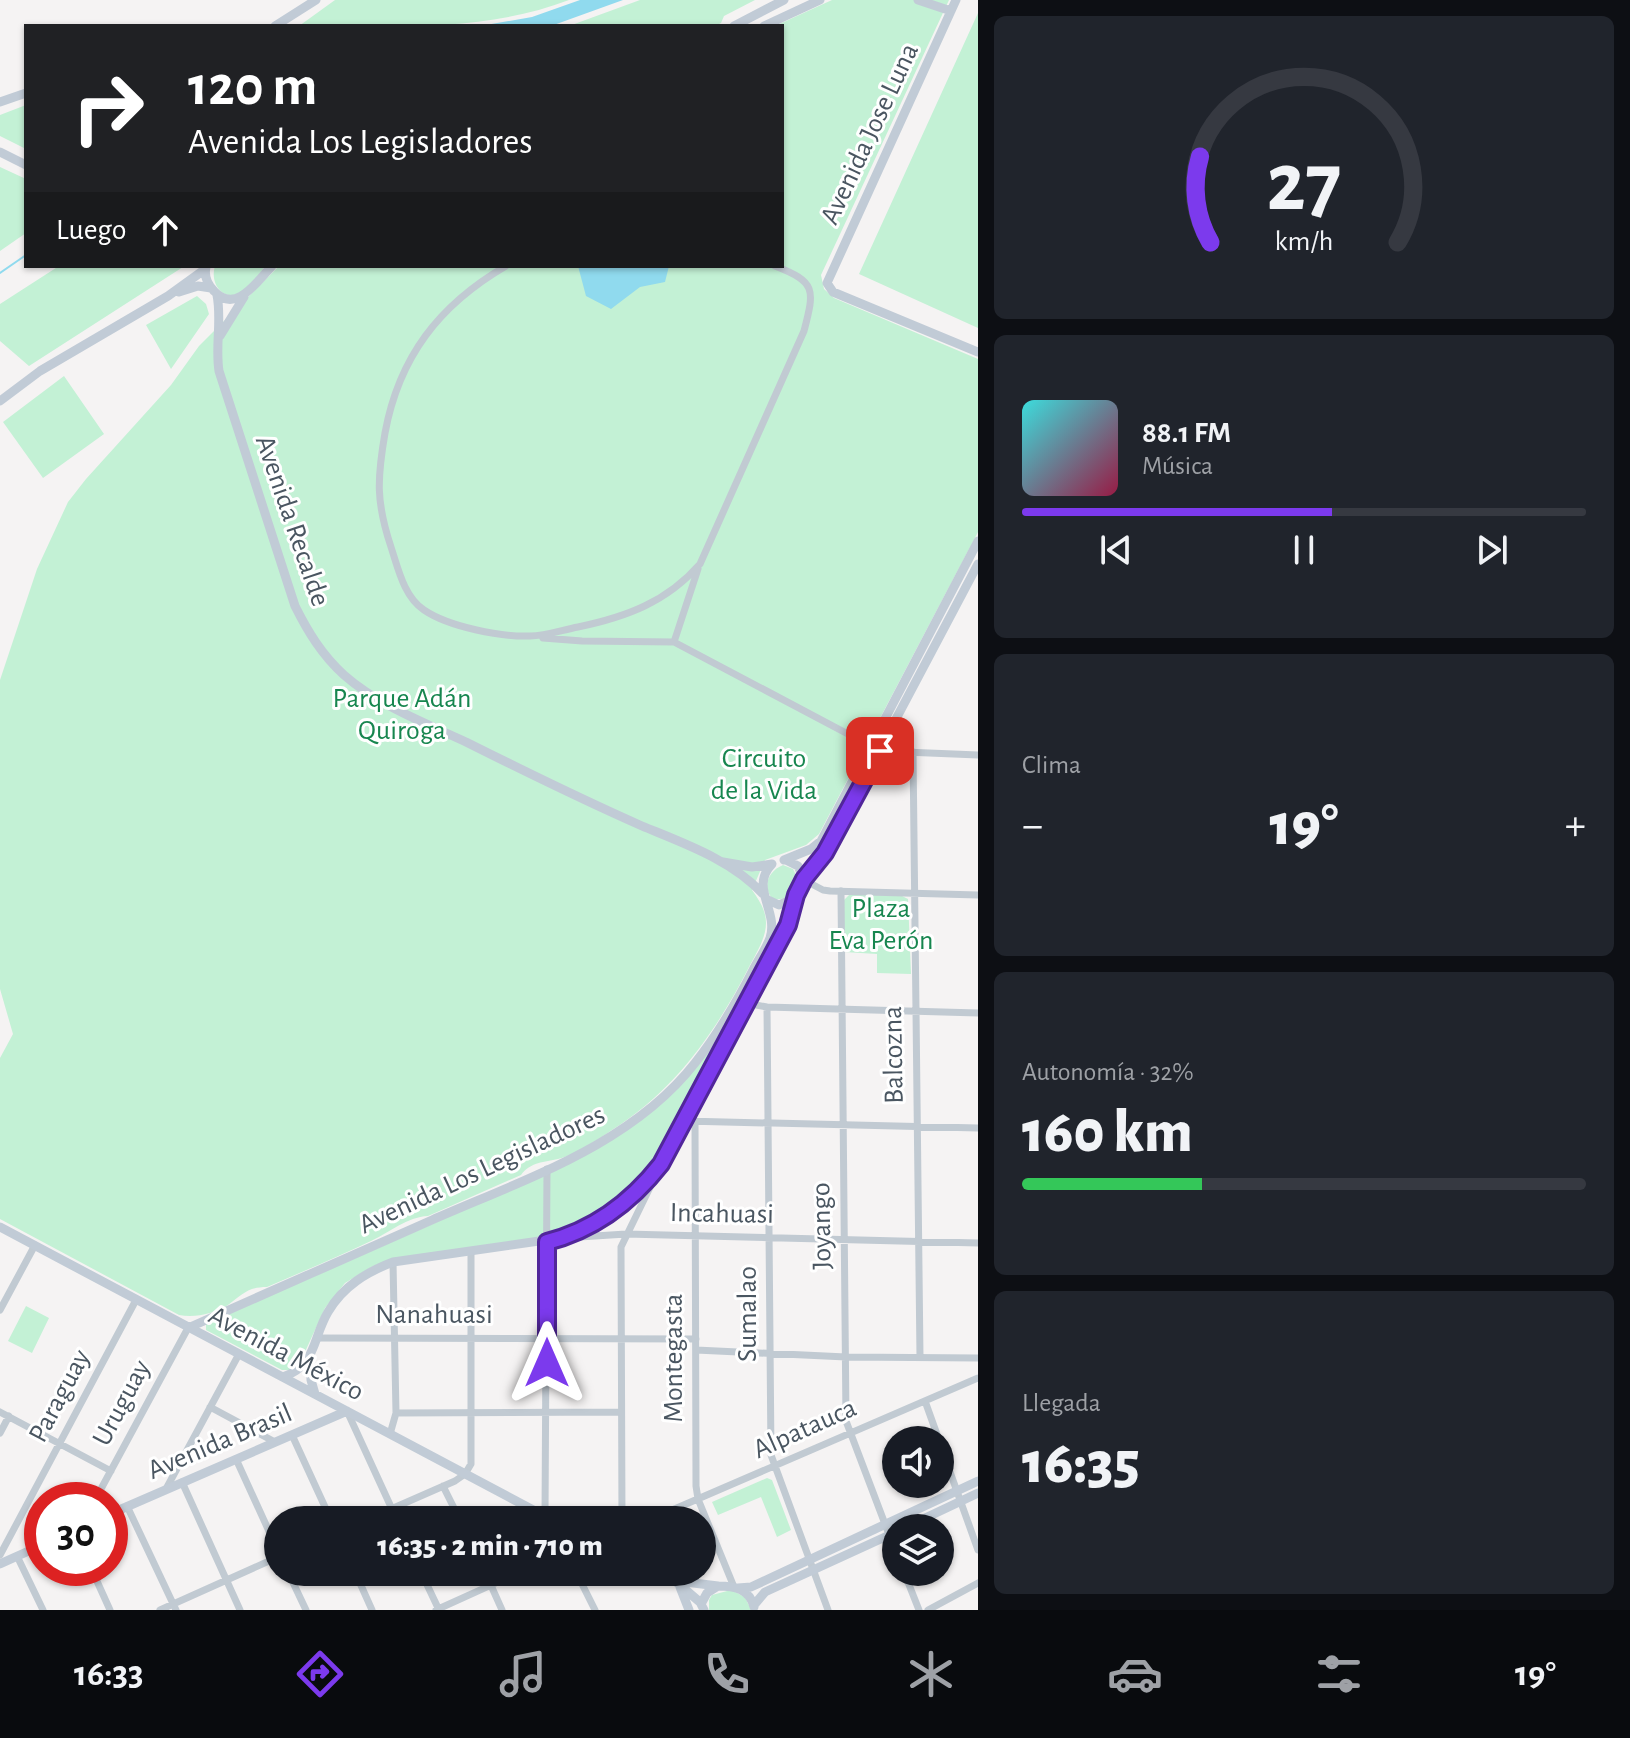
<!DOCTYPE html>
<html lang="es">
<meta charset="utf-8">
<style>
:root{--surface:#171b24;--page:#20242c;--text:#f1f3f6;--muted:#9ea1a6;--line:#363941;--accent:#7c3aed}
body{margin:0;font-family:"Alegreya Sans",sans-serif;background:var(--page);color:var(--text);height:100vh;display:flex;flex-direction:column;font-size:30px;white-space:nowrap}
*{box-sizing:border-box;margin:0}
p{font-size:26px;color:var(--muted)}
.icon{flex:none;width:44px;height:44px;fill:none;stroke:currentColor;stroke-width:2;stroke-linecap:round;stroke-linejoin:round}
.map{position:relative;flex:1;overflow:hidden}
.drawer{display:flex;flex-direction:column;gap:16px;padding:16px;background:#0d0f14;width:652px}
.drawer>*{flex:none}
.banner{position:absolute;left:24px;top:24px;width:760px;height:244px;border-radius:0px;box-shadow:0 2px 6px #0004;background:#202124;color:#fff;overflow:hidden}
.fabs{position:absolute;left:882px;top:1426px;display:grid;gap:16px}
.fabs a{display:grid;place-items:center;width:72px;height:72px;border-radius:50%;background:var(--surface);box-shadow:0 2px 6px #0004;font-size:40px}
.speed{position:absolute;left:24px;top:1482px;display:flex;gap:16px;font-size:40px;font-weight:700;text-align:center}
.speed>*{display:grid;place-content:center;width:104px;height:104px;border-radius:50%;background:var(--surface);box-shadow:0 2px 6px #0004;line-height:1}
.speed .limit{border:12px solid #d22;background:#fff;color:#111}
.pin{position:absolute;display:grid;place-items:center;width:68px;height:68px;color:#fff;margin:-34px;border-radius:16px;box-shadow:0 4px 12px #0006}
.me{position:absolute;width:88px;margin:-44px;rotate:0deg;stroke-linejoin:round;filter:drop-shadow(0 0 6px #0008)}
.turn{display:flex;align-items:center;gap:28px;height:168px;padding:0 32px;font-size:36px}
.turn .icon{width:104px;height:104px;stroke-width:2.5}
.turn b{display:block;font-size:56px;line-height:68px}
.then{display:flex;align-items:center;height:76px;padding:0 32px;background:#0003;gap:16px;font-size:30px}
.big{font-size:60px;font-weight:800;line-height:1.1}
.drawer .card{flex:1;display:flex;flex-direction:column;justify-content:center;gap:12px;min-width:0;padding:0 28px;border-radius:12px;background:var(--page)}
.drawer .dial{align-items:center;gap:0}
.dial svg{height:208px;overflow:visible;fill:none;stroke:var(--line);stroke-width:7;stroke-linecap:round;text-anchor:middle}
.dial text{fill:var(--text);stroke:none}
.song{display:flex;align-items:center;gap:24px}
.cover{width:96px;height:96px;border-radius:12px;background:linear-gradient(135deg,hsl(180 70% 55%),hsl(340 70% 35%))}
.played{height:8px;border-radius:4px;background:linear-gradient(90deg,var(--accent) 55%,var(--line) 55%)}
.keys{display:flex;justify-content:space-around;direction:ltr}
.heat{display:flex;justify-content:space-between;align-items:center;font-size:44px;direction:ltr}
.charge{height:12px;border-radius:6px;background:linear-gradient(90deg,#34c759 32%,var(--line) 0)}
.trip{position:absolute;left:264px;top:1506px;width:452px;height:80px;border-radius:40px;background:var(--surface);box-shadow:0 2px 6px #0004;font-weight:800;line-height:80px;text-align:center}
.menu{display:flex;height:128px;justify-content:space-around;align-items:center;background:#090b0e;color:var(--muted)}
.menu .icon{width:56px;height:56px}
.menu .on{color:var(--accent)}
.menu b{font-size:36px;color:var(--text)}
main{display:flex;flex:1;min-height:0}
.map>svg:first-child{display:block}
.green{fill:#c3f1d5}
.water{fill:#90daee}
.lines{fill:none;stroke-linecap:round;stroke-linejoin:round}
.stream{stroke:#90daee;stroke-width:2}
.street{stroke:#c1cad2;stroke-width:7}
.secondary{stroke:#c1cbd6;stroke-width:9}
.route-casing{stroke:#51269a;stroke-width:20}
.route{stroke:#7c3aed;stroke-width:14}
.labels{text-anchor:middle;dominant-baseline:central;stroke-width:6;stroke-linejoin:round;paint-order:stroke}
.street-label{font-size:28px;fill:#4a5661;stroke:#fff}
.park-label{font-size:28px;fill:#17864f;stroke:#fff}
</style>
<main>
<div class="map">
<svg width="978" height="1610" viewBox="0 0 978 1610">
<rect width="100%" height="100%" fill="#f5f3f3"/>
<path class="green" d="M 335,0 L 569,0 C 483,33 390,26 299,26 Z
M 640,0 L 755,0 L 724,16 L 721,23 L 715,26 L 569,26 Z
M 832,0 L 949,0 L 821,275 L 824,289 L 834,298 L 978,359 L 978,532 L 819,834 L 806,845 L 765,860 L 752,890 C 759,900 766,910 766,923 C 766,939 755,955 748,969 C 715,1033 674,1091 612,1130 C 599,1139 573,1156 558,1159 C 545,1162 530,1162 521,1175 L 428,1216 C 407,1217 390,1232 371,1241 C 337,1257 302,1272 267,1287 C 247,1287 242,1295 228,1305 C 214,1314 195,1318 179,1315 L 0,1219 L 0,1058 L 13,1034 L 0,989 L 0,680 L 37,569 L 68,502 L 86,479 L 171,385 L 199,346 L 279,266 L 782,266 L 782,26 L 775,26 Z
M 978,13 L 978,328 L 859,274 Z
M 26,105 L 26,149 L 0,136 L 0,115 Z
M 0,167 L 26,179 L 26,233 L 0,251 Z
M 59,266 L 182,266 L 183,267 L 29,366 L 0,341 L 0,304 Z
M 215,266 L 265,266 C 258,276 250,289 238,294 C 220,300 210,281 215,266 Z
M 197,296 L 206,304 L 209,314 L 171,369 L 146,325 Z
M 64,376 L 104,434 L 43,478 L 3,422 Z
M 783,865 L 793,869 C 800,881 796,890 786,898 L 774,900 C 761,888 768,871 783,865 Z
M 850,894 L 902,896 L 908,899 L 911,974 L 877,973 L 877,954 L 844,952 L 843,901 Z
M 736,1009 L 739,1010 L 666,1147 L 642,1180 L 631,1192 L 602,1213 L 560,1233 L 541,1238 L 393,1259 L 373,1266 L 345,1283 L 325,1308 L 299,1365 L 290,1370 L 282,1370 L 206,1330 L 206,1324 L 557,1169 C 639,1128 689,1090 736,1009 Z
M 26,1306 L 49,1318 L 32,1353 L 8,1341 Z
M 767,1478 L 772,1480 L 791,1530 L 777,1537 L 761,1497 L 718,1515 L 712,1502 Z
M 731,1590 L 745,1597 L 751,1610 L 709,1610 L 709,1600 L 712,1595 Z"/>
<path class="water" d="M 580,0 L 623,0 L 551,26 L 480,26 L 532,17 Z
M 578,266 L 669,266 L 665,282 L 640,287 L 611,309 L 586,296 Z"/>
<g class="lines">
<path class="stream" d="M 0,273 L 26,255"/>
<path class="street" d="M 506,266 C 439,305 399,357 385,433 C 377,479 376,502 391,547 C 398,568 404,597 424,610 C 449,627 501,637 530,636 C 546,636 562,630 578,627 C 626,617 667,602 700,564 L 804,331 C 815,289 816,282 775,266
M 543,638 L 582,641 L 674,642 L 880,751 L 978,755
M 674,642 L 698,569
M 913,752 L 920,1357
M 804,880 L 823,890 L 830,891 L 978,895
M 841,891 L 846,1421 L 896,1553
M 745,1003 L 767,1007 L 978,1013
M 767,1007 L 771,1455 L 828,1610
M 685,1121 L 978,1128
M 695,1121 L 696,1486 L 698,1499 L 734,1587
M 564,1238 L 626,1234 L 978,1243
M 0,1310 L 35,1245
M 317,1338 L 696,1339
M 696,1350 L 846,1357 L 978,1358
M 925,1401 L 939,1440
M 210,1407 L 275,1442
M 347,1411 L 397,1520
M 0,1412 L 111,1471
M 396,1413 L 621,1412
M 0,1433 L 9,1416
M 390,1434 L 396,1413 L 393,1262
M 292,1435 L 331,1520
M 940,1444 L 978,1550
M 236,1459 L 278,1551
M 182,1482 L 240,1610
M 443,1486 L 460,1520
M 166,1489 L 239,1354
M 95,1500 L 188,1328
M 127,1506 L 176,1610
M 545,1516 L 547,1169
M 366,1520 L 455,1481 L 465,1474 L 471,1464 L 471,1252
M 622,1520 L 621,1247 L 657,1173
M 649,1520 L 978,1378
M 0,1555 L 136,1300
M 17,1556 L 43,1610
M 91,1568 L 110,1610
M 288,1572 L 306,1610
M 355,1572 L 372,1610
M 421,1572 L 439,1610
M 485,1572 L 502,1610
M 576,1572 L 595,1610
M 904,1572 L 919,1610
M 160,1610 L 278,1557
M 436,1610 L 520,1572
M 928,1610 L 978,1583"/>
<path class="secondary" d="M 918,0 L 951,11
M 956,0 L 827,283 L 833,292 L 978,352
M 275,26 L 316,0
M 734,26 L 784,0
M 764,26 L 820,0
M 0,102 L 26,93
M 0,152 L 26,165
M 206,267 C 204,276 207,284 214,291 C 236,315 257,281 272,266
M 179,292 L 198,286 L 211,288
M 217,295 C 222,320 215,346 219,371 L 295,606 C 308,632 322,655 344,675 C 378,705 425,723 466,742 C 524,771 583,800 642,826 C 683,843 732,860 763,894
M 220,336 L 244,297
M 0,401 L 40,371 L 168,296 L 204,270
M 784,860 L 811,849 L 821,841 L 978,541
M 786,860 L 798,866 L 804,879
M 723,862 L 752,867 L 772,864
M 766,899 L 779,905 L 794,898 L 825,853 L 978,564
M 0,1227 L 552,1520
M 188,1328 C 269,1292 351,1256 432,1220 C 525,1179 631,1145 695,1063 C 718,1034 736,1003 753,970 C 758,960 766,949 770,938 C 779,911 749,887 772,864
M 310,1357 L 311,1380 L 315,1394
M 283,1377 C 317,1365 312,1339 328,1312 C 343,1286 367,1272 393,1262 L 560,1238 L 603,1218 L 633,1196 L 661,1164 L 788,925 L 796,895
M 110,1514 L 347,1411
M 904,1528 L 978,1493
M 0,1564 L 42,1545
M 656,1572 L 674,1580 L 701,1603
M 677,1581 L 718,1586
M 680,1587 L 689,1610
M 738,1588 L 751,1587 L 978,1481
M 754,1605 L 765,1592 L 896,1532
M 704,1610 L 701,1604 L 707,1593 L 718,1586 C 734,1586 750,1589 754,1607"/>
</g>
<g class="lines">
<g class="route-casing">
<path id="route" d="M 547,1363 L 547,1242 C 594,1230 632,1201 661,1164 L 788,925 L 796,895 L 804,879 L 825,853 L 880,751"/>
</g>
<use href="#route" class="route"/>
</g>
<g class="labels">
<g class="street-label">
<text transform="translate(870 134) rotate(-65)">Avenida Jose Luna</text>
<text transform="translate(292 521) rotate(71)">Avenida Recalde</text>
<text transform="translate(894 1055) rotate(-91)">Balcozna</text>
<text transform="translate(482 1170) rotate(-25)">Avenida Los Legisladores</text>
<text transform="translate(722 1214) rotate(1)">Incahuasi</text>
<text transform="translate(822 1226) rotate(-91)">Joyango</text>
<text transform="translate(748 1314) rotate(-90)">Sumalao</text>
<text x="434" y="1315">Nanahuasi</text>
<text transform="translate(286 1354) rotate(28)">Avenida México</text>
<text transform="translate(674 1358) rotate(-90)">Montegasta</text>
<text transform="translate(60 1396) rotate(-62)">Paraguay</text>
<text transform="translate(122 1403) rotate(-62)">Uruguay</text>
<text transform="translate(805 1429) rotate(-24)">Alpatauca</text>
<text transform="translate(220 1442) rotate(-23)">Avenida Brasil</text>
</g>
<g class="park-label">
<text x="402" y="699">Parque Adán<tspan x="402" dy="32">Quiroga</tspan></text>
<text x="764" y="759">Circuito<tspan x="764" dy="32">de la Vida</tspan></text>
<text x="881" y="909">Plaza<tspan x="881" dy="32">Eva Perón</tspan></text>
</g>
</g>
</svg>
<div class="fabs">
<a><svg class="icon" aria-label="sound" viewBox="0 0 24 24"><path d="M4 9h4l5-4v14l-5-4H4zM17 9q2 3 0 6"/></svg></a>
<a><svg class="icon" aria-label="layers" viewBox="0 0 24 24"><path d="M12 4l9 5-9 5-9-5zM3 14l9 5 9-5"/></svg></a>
</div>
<div class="speed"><div class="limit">30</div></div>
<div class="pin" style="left:880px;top:751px;background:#d93025"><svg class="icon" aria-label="arrive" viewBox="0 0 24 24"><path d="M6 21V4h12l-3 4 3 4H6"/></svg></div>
<svg class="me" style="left:547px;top:1363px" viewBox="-20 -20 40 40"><path d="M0-17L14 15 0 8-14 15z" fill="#7c3aed" stroke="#fff" stroke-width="4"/></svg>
<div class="trip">16:35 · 2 min · 710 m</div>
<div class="banner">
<div class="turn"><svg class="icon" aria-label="right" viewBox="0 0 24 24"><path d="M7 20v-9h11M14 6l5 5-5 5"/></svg><div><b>120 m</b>Avenida Los Legisladores</div></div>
<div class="then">Luego<svg class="icon" aria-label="ahead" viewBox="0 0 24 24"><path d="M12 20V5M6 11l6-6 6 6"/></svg></div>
</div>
</div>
<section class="drawer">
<div class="card dial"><svg viewBox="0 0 100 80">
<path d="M14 69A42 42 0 1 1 86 69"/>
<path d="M14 69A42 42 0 0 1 10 36" stroke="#7c3aed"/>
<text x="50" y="56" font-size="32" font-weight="700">27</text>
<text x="50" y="72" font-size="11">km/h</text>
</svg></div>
<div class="card">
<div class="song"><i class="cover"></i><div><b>88.1 FM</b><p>Música</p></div></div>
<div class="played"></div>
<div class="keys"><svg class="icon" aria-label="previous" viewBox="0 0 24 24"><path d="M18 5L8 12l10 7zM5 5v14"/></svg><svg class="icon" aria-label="pause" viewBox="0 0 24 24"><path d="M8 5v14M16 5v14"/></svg><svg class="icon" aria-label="next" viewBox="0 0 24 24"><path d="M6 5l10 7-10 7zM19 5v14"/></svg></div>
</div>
<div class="card"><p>Clima</p>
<div class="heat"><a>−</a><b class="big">19°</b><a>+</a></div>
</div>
<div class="card"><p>Autonomía · 32%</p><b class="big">160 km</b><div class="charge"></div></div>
<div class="card"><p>Llegada</p><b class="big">16:35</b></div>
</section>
</main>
<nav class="menu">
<b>16:33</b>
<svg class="icon on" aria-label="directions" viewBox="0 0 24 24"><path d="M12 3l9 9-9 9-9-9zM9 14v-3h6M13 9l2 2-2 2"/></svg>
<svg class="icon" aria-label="music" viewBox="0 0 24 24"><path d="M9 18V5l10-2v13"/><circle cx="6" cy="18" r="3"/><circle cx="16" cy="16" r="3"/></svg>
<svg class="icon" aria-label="phone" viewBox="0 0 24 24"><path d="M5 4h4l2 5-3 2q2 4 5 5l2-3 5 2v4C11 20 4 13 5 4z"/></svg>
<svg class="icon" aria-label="climate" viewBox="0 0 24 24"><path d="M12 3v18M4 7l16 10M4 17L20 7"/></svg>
<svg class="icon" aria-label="car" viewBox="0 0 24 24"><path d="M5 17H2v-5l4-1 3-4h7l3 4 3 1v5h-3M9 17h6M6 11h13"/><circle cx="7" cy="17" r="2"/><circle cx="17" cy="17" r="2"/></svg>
<svg class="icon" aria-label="filters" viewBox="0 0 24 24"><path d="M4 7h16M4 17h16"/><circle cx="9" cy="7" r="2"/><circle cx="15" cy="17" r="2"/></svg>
<b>19°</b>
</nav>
